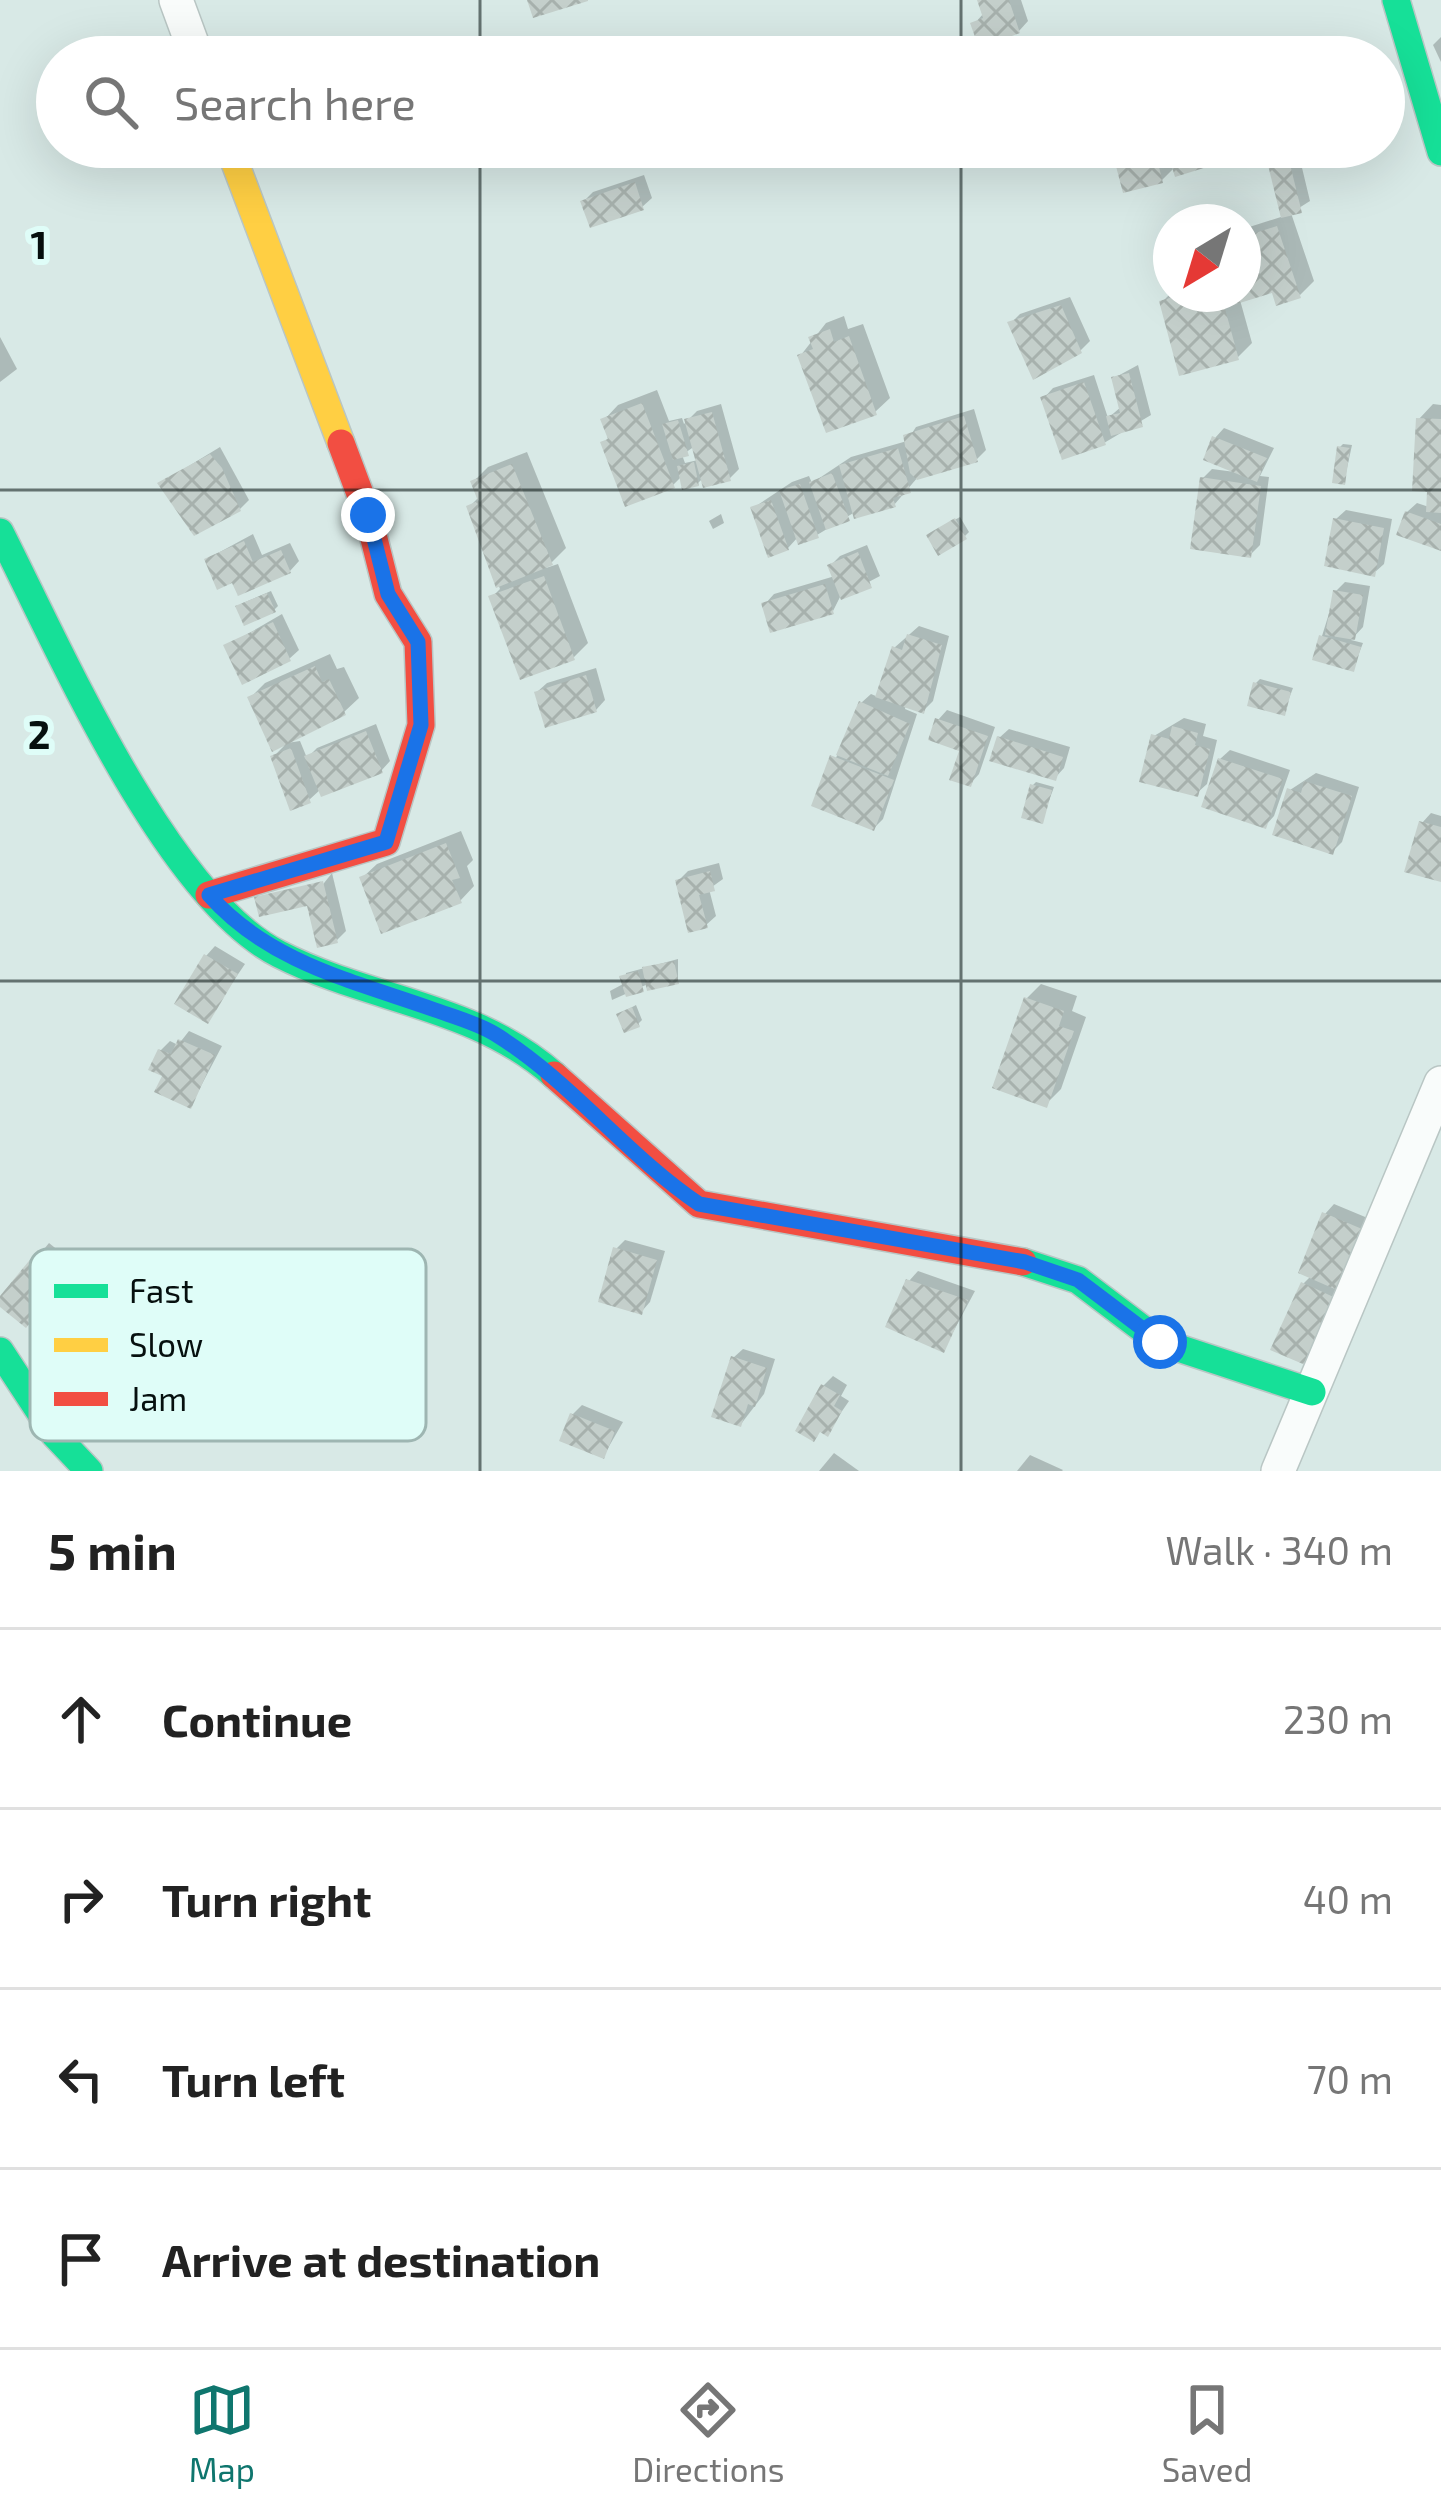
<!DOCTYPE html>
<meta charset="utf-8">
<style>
:root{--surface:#fff;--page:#f2f2f2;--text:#222;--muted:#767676;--line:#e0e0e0;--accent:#0f766e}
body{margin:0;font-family:"Exo 2",sans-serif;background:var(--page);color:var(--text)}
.compass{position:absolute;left:1153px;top:204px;width:108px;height:108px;border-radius:50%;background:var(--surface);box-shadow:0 12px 48px #0002;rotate:218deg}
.stop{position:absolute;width:36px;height:36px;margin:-27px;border:9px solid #1a73e8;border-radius:50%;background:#fff}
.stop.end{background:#1a73e8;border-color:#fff;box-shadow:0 3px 12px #0008}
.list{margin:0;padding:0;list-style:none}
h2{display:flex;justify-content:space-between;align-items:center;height:156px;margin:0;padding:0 48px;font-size:51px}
h2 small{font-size:39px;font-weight:400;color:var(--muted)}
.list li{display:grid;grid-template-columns:78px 1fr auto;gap:36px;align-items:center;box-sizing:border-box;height:180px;padding:0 48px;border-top:3px solid var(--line)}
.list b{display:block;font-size:45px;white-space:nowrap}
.list em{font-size:39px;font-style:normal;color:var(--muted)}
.icon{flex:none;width:66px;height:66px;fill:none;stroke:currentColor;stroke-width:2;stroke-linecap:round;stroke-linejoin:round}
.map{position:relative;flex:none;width:1441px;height:1471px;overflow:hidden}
.search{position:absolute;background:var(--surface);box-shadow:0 12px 48px #0002;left:36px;right:36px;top:36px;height:132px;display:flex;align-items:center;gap:30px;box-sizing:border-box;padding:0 42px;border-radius:66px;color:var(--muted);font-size:45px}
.sheet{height:876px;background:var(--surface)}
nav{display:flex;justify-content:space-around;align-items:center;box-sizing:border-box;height:168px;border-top:3px solid var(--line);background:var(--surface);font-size:33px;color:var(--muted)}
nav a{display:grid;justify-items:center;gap:6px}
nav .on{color:var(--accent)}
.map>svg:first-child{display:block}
.shadow{fill:#0003;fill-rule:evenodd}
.building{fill:url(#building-cross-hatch)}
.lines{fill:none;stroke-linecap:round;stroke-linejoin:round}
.street-casing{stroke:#b9c6c4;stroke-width:36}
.fast-casing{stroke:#b9c6c4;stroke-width:30}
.slow-casing{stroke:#b9c6c4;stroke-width:30}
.jam-casing{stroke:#b9c6c4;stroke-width:30}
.street{stroke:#f9fcfb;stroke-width:33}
.fast{stroke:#16e098;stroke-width:27}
.slow{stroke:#ffcf43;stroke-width:27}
.jam{stroke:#f24e42;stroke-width:27}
.route{stroke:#1a73e8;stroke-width:15}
.grid{fill:none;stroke:#06100f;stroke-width:3;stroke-opacity:0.55}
.key{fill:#dffdf8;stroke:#9eb6b2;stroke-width:3}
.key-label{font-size:33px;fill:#06100f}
.grid-label{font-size:39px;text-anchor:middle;font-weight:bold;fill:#06100f;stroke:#dffdf8;stroke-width:12;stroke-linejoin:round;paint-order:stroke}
</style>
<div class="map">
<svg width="1441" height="1471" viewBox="0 0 1441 1471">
<defs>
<pattern id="building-cross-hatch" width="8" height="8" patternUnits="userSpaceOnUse" patternTransform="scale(3)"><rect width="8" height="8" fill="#c4cfcb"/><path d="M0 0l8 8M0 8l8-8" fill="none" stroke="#a7b1ad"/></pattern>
</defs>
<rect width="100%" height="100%" fill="#d8e9e6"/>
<g class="shadow">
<path d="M980,0H1021L1028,21L1019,31L974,24L984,13Z"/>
<path d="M1441,37V62L1433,45Z"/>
<path d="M765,44L768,57H744L746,50Z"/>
<path d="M1114,147H1258L1175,167L1161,181Z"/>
<path d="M1280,147H1297L1310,201L1291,213L1314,281L1299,296L1274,289L1240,300L1252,343L1238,357L1162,302L1171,293L1243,294V229L1284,216L1269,158Z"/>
<path d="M644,175L652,198L642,207L584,201L593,192Z"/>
<path d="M1070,297L1090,341L1080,351L1011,323L1020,314Z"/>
<path d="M844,316L848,329L863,324L890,398L875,412L801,355L826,323Z"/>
<path d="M0,337L17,369L0,382Z"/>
<path d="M1138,365L1151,415L1104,443L1044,398L1053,388L1094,375L1108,418L1121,407L1114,378Z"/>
<path d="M657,390L669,421L682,418L684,424L697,411L721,404L739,469L730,478H703L698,483L682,476L673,485L604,443L610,436L604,420L618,405ZM695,446L698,460L685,463L682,455Z"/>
<path d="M1433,404L1441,405V548L1407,512L1417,503L1429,507L1419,419Z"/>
<path d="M974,409L986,450L977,459L918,477L894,505L855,512L817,535L798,537L788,548L753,508L792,482L809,476L812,483L851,457L907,441L916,427Z"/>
<path d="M1224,428L1274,448L1260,476L1269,477L1260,545L1250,555L1203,478L1212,469L1235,472L1215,438Z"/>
<path d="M1343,444L1352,445L1344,482L1340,447Z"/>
<path d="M220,447L249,500L240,509L161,483Z"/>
<path d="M527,452L566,548L546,568L558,564L588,643L573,658L492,597L500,589L469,507L480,496L473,482L488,467Z"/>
<path d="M1346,510L1392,519L1384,564L1374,573L1336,519Z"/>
<path d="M721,514L724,523L713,529L709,521Z"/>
<path d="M960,517L969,532L965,536L933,532Z"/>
<path d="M253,534L262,555L290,543L299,561L290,571L207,559Z"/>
<path d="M867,545L880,576L840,597L833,611L765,604L774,594L835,576L830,566L840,556Z"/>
<path d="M1345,582L1370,586L1363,627L1351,640L1363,643L1353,669L1322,636L1336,591Z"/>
<path d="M271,591L278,606L274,610L243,603Z"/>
<path d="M282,614L299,650L289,659L227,646Z"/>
<path d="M919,626L949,636L933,701L924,710L906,704L905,709L917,714L883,819L874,828L815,804L861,703L871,694L878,697L894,648Z"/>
<path d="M330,654L337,669L344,667L359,698L344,712L250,698L265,683Z"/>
<path d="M596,668L605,700L596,710L537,692L547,683Z"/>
<path d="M1260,679L1293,688L1284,712L1256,683Z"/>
<path d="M947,710L995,727L979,774L970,784L963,749L938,720Z"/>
<path d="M1184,718L1206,724L1203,736L1217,740L1207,784L1197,793L1154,736Z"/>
<path d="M376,724L390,761L381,771L321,789L309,800L274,756L287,743L300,741L307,758L317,748Z"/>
<path d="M1009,729L1070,747L1064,768L1055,778L999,738Z"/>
<path d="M1230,750L1290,770L1274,816L1265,826L1220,759Z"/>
<path d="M1316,773L1359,787L1342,842L1332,852L1290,790Z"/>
<path d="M1036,782L1054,787L1042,820L1032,786Z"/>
<path d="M1431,813L1441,816V879L1422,823Z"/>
<path d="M461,831L473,860L467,866L474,886L460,901L362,878L377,864Z"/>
<path d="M719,863L723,879L709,889L716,916L706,925L678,881L688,871Z"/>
<path d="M332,873L346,931L337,940L309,902Z"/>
<path d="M215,946L245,964L207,1020L206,956Z"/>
<path d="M678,959V981L648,984L612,1000L610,991L625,983L626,973Z"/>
<path d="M1041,984L1077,996L1072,1011L1086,1017L1061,1089L1046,1104L1027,998Z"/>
<path d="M636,1005L642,1020L638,1024L619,1014Z"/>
<path d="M189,1031L222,1046L191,1105L166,1075L161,1050L170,1041L178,1045Z"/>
<path d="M1334,1204L1370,1219L1347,1291L1309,1364L1303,1284L1311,1276L1325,1214Z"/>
<path d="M625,1240L665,1251L650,1302L641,1312L616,1249Z"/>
<path d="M49,1243L76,1265L35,1315L0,1303Z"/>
<path d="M918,1271L975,1291L944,1349L909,1281Z"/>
<path d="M743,1349L775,1359L764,1394L741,1424L733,1358Z"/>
<path d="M833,1376L847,1385L841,1396L849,1401L827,1433L823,1386Z"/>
<path d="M582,1405L623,1422L604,1455L573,1414Z"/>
<path d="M834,1453L859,1471H819Z"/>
<path d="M1030,1455L1063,1470L1062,1471H1017Z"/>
</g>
<g class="building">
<path d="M527,0H588V1L533,18Z"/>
<path d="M977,0H1009L1020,33L979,48L970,23L983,18Z"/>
<path d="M1111,147H1154L1163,183L1123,193Z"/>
<path d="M1166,147H1257L1258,151L1175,177Z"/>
<path d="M1287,152L1302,213L1281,218L1266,157Z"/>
<path d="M635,182L644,210L590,228L580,201Z"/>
<path d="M1277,226L1301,298L1276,306L1272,293L1230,306L1226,294H1243V237Z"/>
<path d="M1184,294H1221L1239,360L1179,376L1159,301Z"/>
<path d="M1061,305L1082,353L1033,380L1007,322Z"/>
<path d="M830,329L834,342L849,336L877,415L826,433L797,355L813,349L808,337Z"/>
<path d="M1129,373L1143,427L1111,436L1106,416L1120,413L1111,377Z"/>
<path d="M1084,382L1106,445L1062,460L1040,397Z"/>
<path d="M642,403L675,488L625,507L600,442L608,439L600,419Z"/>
<path d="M712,412L731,481L703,488L684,419Z"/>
<path d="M964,416L978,462L917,480L910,473L903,435Z"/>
<path d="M1416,418L1441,419V513L1426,512L1427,492L1412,491Z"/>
<path d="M678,420L689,456L673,460L662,424Z"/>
<path d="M1212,436L1267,458L1257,482L1203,460Z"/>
<path d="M1337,446L1350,448L1345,485L1332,483Z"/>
<path d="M898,448L911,493L893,498L896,507L854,519L839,465Z"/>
<path d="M210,454L222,468L241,511L194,536L157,483Z"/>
<path d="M694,462L699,486L682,490L677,466Z"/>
<path d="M512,464L553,565L496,588L466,506L478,501L470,481Z"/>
<path d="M832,473L850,521L826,530L809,482Z"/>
<path d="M1200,477L1261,486L1251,558L1190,549Z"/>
<path d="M800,484L819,538L798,545L779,490Z"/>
<path d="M771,500L789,550L768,558L750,507Z"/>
<path d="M1405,511L1441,524V551L1396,535Z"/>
<path d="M955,518L967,539L938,556L926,535Z"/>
<path d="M1333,518L1384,528L1375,577L1324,566Z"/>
<path d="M244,541L253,562L281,550L291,573L238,596L232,583L217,590L204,559Z"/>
<path d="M858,552L872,588L841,600L827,565Z"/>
<path d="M544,576L575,660L520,680L488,596Z"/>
<path d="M825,584L834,614L770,633L761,603Z"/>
<path d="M1333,590L1363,595L1355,640L1325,635Z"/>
<path d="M267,593L276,612L244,626L235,606Z"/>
<path d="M273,622L291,661L242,685L223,645Z"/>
<path d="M907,634L942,645L924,714L875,697L892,646L902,650Z"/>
<path d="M1319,635L1361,647L1354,672L1312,660Z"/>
<path d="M315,666L322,682L329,679L346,715L272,752L247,697Z"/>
<path d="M586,675L597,712L545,728L534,692Z"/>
<path d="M1253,682L1291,692L1285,716L1247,706Z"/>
<path d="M859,701L910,724L888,776L836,755Z"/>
<path d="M935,718L988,736L971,787L949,780L959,751L928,740Z"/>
<path d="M1172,726L1198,733L1195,745L1210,749L1198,797L1139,782L1151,734L1169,739Z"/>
<path d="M366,731L383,773L321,797L304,756Z"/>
<path d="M997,736L1063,757L1056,781L989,761Z"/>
<path d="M291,748L311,803L290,811L270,756Z"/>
<path d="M830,755L894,780L874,831L811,806Z"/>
<path d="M1218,758L1283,779L1266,829L1201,807Z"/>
<path d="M1304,781L1352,796L1333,855L1272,835L1287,788L1301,793Z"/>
<path d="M1030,784L1052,790L1043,824L1021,818Z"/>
<path d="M1419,821L1441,827V882L1404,872Z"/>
<path d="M446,843L460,878L452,880L462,903L381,934L359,877Z"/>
<path d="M710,871L715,891L699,895L708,928L688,933L675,880Z"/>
<path d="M323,881L338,943L317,948L307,906L259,917L254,897Z"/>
<path d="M204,954L238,974L208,1024L174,1004Z"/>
<path d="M674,961L679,984L647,991L642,967Z"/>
<path d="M638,971L644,992L626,997L619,976Z"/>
<path d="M1024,997L1064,1011L1059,1026L1074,1031L1047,1108L992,1088Z"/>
<path d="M632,1007L640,1027L624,1033L616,1014Z"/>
<path d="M178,1039L215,1055L191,1109L154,1092L162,1076L148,1070L158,1049L171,1054Z"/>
<path d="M1322,1212L1362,1229L1337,1290L1298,1273Z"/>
<path d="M613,1247L657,1260L642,1315L598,1302Z"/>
<path d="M38,1250L70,1276L26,1328L0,1307V1296Z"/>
<path d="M906,1279L968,1300L944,1353L885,1327Z"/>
<path d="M1301,1282L1340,1300L1310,1367L1270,1350Z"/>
<path d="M731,1356L767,1368L755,1407L748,1404L741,1427L711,1417Z"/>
<path d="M821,1384L840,1395L834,1406L842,1411L828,1437L820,1432L814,1442L795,1431Z"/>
<path d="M570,1413L615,1431L604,1459L559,1441Z"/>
</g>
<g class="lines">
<g class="street-casing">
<g id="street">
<path d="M176,0L197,57"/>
<path d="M1278,1471L1441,1083"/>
</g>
</g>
<g class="fast-casing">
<g id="fast">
<path d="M1396,0L1441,152"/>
<path d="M0,532C58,646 166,897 279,954C371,1001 473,1004 554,1075"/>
<path d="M1023,1262L1078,1280L1160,1342L1312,1392"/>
<path d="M0,1351L55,1435L89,1471"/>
</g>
</g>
<g class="slow-casing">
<path id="slow" d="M229,147L341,443"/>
</g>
<g class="jam-casing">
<g id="jam">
<path d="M209,895L386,842L421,725L418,642L388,594L368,515L341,443"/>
<path d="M554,1075L699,1204L1023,1262"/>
</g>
</g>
<use href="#street" class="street"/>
<use href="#fast" class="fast"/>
<use href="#slow" class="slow"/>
<use href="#jam" class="jam"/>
</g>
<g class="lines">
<path class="route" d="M368,515L388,594L418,642L421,725L386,842L209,895C268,962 353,981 435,1010C455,1017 477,1023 495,1034C571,1081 625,1154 699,1204L1025,1262L1078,1280L1160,1342"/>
</g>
<path class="grid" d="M480,0V57M961,0V57M480,147V1471M961,147V1471M0,490H1441M0,981H1441"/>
<rect x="30" y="1249" width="396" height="192" rx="18" class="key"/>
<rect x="54" y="1284" width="54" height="14" fill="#16e098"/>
<rect x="54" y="1338" width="54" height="14" fill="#ffcf43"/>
<rect x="54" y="1392" width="54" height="14" fill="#f24e42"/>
<g class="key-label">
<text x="129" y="1303">Fast</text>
<text x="129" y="1357">Slow</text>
<text x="129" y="1411">Jam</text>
</g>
<g class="grid-label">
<text x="39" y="259">1</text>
<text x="39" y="749">2</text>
</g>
</svg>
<svg class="compass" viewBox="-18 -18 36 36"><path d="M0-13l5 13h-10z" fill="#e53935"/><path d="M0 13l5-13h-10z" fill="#767676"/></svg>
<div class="stop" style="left:1160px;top:1342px"></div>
<div class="stop end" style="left:368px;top:515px"></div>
<div class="search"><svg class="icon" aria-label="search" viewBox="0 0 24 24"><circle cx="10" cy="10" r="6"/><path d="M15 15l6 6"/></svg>Search here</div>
</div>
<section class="sheet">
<h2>5 min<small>Walk · 340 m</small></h2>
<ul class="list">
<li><svg class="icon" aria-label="ahead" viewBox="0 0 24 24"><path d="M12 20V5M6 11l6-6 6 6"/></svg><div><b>Continue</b></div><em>230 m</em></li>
<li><svg class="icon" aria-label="right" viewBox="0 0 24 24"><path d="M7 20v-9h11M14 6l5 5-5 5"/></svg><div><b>Turn right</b></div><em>40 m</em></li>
<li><svg class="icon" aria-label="left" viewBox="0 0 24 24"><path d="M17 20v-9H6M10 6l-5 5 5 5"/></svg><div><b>Turn left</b></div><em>70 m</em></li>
<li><svg class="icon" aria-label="arrive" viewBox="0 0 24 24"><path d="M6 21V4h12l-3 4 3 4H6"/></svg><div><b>Arrive at destination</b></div></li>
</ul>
</section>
<nav>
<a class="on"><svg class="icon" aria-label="map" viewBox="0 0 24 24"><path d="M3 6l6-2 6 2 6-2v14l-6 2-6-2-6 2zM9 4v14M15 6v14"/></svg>Map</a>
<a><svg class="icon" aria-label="directions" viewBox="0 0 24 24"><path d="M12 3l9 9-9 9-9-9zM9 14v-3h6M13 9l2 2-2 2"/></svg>Directions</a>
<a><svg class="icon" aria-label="saved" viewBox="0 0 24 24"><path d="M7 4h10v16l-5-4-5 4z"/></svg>Saved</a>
</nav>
